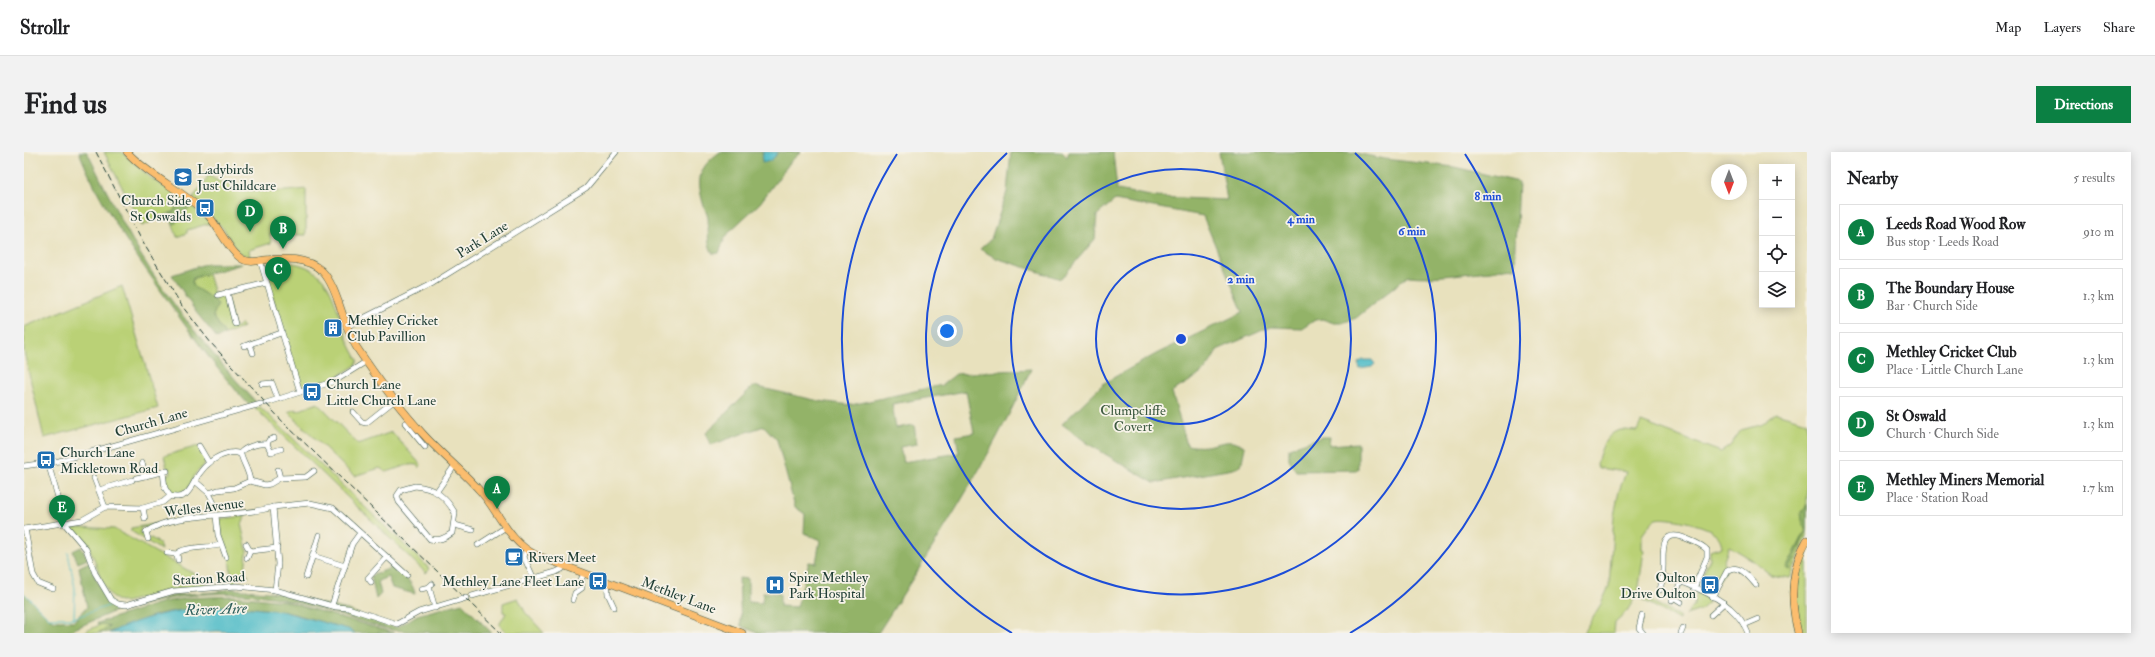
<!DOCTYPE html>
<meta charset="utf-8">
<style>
:root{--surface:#fff;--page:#f2f2f2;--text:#202124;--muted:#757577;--line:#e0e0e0;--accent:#0b8043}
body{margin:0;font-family:"IM FELL Double Pica",serif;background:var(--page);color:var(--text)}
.controls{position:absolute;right:12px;top:12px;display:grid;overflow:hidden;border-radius:0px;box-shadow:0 2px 10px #0003}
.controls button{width:36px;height:36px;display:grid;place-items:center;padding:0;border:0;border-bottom:1px solid var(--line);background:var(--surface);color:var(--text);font:20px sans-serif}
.compass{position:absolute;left:1687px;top:12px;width:36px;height:36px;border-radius:50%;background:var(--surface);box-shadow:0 2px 10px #0003;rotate:180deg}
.you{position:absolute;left:923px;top:179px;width:14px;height:14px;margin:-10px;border:3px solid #fff;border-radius:50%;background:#1a73e8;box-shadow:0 0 0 6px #1a73e833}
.badge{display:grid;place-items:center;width:26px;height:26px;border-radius:50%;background:var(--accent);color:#fff;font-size:13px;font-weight:700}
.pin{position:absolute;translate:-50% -33px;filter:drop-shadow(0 1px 2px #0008)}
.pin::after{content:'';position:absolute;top:21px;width:14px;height:12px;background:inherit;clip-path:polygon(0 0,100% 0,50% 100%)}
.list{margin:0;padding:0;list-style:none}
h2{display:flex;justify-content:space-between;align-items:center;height:52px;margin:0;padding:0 16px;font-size:17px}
h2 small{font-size:13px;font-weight:400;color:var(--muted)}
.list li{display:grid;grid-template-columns:26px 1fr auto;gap:12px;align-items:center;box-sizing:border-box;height:56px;margin:0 8px 8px;padding:0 8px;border:1px solid var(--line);border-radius:0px}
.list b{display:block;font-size:15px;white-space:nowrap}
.list p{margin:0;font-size:13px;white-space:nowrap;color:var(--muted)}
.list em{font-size:13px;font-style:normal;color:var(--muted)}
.icon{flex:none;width:22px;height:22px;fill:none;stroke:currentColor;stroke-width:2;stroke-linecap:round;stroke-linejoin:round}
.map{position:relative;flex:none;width:1783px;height:481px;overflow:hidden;border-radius:0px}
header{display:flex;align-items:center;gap:24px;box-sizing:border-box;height:56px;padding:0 20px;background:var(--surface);border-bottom:1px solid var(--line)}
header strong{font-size:19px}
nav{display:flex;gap:22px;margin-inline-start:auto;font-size:14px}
.intro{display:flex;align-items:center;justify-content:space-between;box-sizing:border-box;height:96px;padding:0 24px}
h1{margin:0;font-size:28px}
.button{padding:10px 18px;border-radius:0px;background:var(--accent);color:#fff;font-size:14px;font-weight:700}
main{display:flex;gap:24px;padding:0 24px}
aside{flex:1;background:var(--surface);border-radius:0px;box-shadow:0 2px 10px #0003}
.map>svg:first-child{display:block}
.green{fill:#bad176;stroke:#6c8755}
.forest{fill:#93b367;stroke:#59784e;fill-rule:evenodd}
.water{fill:#4fbcc8;stroke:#377c7e}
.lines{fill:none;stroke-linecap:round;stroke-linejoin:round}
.stream{stroke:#4fbcc8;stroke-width:1}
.minor-casing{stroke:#3d5649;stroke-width:6}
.major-casing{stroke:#3d5649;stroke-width:8}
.minor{stroke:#fff;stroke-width:5}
.major{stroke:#fbbd6e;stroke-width:7}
.rail{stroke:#1f3d34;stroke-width:1;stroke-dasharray:6 3;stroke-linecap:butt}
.ring{fill:none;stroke:#1d4ed8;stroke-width:2}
.labels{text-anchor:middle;stroke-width:3.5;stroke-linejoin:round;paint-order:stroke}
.poi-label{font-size:14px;fill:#1f3d34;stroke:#f7f3e8;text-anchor:start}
.street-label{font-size:14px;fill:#1f3d34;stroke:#f7f3e8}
.park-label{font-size:14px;fill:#3e5b41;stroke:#f7f3e8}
.water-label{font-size:15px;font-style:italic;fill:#2b5d59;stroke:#f7f3e8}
.centre{fill:#1d4ed8;stroke:#f7f3e8;stroke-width:2}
.ring-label{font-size:12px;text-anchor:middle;font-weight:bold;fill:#1d4ed8;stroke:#f7f3e8;stroke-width:3.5;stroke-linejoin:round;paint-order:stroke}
</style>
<header>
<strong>Strollr</strong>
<nav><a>Map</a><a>Layers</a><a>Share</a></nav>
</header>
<div class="intro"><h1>Find us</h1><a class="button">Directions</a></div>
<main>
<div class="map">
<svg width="1783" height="481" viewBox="0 0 1783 481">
<rect width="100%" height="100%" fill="#f7f3e8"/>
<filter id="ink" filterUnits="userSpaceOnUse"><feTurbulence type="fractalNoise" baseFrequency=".025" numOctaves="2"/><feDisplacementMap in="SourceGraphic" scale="8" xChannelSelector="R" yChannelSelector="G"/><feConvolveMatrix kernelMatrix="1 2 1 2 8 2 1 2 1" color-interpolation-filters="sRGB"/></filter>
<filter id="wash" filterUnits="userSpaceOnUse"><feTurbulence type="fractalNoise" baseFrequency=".012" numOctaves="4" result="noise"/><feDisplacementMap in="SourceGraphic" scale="16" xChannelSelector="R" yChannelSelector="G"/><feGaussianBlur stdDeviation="0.9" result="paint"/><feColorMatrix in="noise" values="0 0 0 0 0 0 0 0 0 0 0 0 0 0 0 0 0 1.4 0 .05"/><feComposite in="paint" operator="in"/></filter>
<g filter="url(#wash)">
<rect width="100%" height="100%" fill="#e8e1bd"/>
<g class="green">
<path d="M80,0H98L127,26L156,45L150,59L118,74Z"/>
<path d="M185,23C208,42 253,41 282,37V83L246,82L247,91L225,98L226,105L215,101L199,76L169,46Z"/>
<path d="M168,54L187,71L163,78V81L153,85L149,72L152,70V65Z"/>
<path d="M254,110C320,110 306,166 334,208L332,213L311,226L280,236L276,235L240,115L243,112Z"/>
<path d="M184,122L190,142L202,143L210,174L213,175L217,171L219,175L201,182L189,164L191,148C182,145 179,139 170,136L168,130L170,126Z"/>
<path d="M98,134L134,256L20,286L0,200V175Z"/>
<path d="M294,251L334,292L368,280L397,313L395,316L393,313C382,311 372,318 362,320L356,316L330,324L264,260L272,257L273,259Z"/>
<path d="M236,255L406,417L402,421L231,256Z"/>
<path d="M1752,261L1783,270V384L1766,426L1747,423L1727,407L1705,394L1699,410L1704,416L1687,439L1686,431L1677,426L1686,407V399L1698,395C1697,388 1695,384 1689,380C1681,373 1643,364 1632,367C1627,369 1622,378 1618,383V397L1620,398L1614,442L1655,464V468L1612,444L1603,459L1591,470L1590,481H1559L1577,452L1585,434L1590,364L1595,339L1602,320L1575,316L1573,313C1575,300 1582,280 1597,278C1603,278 1608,279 1613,279L1617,270L1697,300L1706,294L1717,278L1739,272Z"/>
<path d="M174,294L183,310L171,322L164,337L151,343L144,337L142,323L147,321L145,316H143L140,304Z"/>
<path d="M221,364L219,371L217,372L223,398L221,420L225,425L213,424L212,430L208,431L205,404L198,386L195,367Z"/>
<path d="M131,372L122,376L117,375L116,381L120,382L123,388L127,386L135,391L137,398L107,379V376Z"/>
<path d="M54,375L90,377L174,424L180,429L182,435L145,438L102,450L92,448C77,437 75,417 68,402C64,391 55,383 46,376Z"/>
<path d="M1783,398V481H1778C1770,453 1771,426 1783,398Z"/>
<path d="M1673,440L1684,445V451L1677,458L1662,463L1670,453Z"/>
<path d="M494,446L501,460L520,481H483L475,473L482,461L479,460V451Z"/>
<path d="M78,472L87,473L74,481H64L62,479Z"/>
</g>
<g class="forest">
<path d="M55,0H63C80,34 96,67 115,100C148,154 189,204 232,250L224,252C192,217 164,178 137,139C106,95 75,50 55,0Z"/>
<path d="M696,0H739L738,10L752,4L753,0H777L767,9L736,51L706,79L700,88L695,101L689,102C682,89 685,79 684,66C683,61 680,56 679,51C672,26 675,15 696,0Z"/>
<path d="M987,0H1038L1043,5L1045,0H1089L1093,38L1132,45L1203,48L1195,0H1327L1361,7L1430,15L1495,30L1491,116C1482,114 1477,118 1467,119C1439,121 1412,127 1384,124L1332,166L1318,171H1310L1298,167L1291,168L1279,176L1246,175L1193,198C1181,225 1170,225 1148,240L1163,293C1168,294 1176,295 1182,294C1198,292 1204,285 1221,295L1217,314L1209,317L1130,331L1066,293L1038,272L1080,231L1132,202L1219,160L1179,64L1091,48L1073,63L1071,87L1037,127L972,106L956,97L967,87L983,40Z"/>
<path d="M156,45L168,54L152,65V71L149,72L146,62L150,59Z"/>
<path d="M181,112H218L169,126L168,130L171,136C174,137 192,149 194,152L189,164L201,182L193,186L172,160L148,123Z"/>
<path d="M1007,217C965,309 909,395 854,481H734L717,474L715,426L724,427V450L738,451L739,440L756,442V454L773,455L785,410L792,411L796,388L780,381L781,362L771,355L753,288L740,274L687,293L682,281L729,234L795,249L827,253L918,233L932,222ZM942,239L950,281L932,284L935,301L879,310L876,295L893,292L890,273L872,276L868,252Z"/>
<path d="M1298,285H1306L1305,293L1334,291V318L1272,319L1265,308V296Z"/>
<path d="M1783,352V377L1766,418L1763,416L1764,413L1782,378L1779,374L1777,361Z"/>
<path d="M57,395L64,407L54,411L49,399Z"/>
<path d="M65,410C71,427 78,441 91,455V459L41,481H0V441L25,466L31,469H50L63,455L55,415Z"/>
<path d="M369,415C378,422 389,429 391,442L368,436L364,425L354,429L357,442L352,447L347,424Z"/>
<path d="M208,437L255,441L324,458L364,473L374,475L393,463L438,451L468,481C436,481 400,481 368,478C319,466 272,445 221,442C189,440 156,443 125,451C115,453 106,458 96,460L98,456L152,443L190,440Z"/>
<path d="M208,444L261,449L370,481H331L324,477C301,472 279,463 256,459C218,453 182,454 144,460C120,464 98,481 74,481L86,474L78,472L74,473L73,471L139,450L165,446Z"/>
</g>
<g class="water">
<path d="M739,0H753C751,7 745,10 738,11Z"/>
<path d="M1339,208H1348L1351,212L1348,215L1336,217L1334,211Z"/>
<path d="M207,454L257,459L324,477L331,481H239L193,479L169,481H85C124,462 164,455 207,454Z"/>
</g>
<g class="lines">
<g class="stream">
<path d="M44,401L51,436L50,466"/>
<path d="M0,441L25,466H50L84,454"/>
</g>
</g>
</g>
<g filter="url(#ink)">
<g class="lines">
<g class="minor-casing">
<g id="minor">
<path d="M236,108L276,240"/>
<path d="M203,140L211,172"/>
<path d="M194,143L242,131"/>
<path d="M322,175L409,131L562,36L592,0"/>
<path d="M226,192L229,201"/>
<path d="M220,194L257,181"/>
<path d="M238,232L248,231L254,247"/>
<path d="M242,251L311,229L343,209"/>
<path d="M329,260L338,270L342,271L371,248"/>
<path d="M381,271L401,295"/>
<path d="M243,292L245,288L250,286"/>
<path d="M175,294L185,311"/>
<path d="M216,301C222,295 233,291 243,292L247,300L257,297"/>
<path d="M24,311L38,359L39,370L62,397L71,421L87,448L94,452L102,453L150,439L212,434L251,438L312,455L324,456L373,472L395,460L442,446"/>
<path d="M118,311L122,324"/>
<path d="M0,314L35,309L237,252"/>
<path d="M254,318L256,326"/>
<path d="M139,320L141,336L146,344"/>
<path d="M70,326L81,355"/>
<path d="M112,326L143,319"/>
<path d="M171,329L185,341L191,353"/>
<path d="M391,334C411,336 421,344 431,361L428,381C421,386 415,389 406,387L375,350L373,344L377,338Z"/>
<path d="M75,338L108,328"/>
<path d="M413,339L431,313"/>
<path d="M185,341L194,338L210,336L226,329L241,333L246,332L256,326L282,325L290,319"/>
<path d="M146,344C165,349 166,335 175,322C182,312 192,304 205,301C210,300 214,300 217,303C220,313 225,319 226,329"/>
<path d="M249,355L286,351L309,356L383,423"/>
<path d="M119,356L121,367"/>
<path d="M192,364L194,383L202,405"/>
<path d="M431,373L449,378"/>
<path d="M0,377L58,368L81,355L119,356L139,350L146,344"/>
<path d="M1,377L9,422L14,431L29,437"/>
<path d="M124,387L122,380C152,358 212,367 249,355L254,412L251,438"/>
<path d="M222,392L226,399L223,406"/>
<path d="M454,393L482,375"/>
<path d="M502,398L500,405L510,427"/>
<path d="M226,399L253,396"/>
<path d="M143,401L153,402"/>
<path d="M289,404L321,414"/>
<path d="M154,408L153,402C158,394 186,396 196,393"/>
<path d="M282,425L295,383"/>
<path d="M1639,425C1656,427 1693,444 1706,456C1714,463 1720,471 1724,481"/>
<path d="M583,429L584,442L590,455"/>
<path d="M347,430L344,426L362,406"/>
<path d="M408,432L405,435L411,456"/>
<path d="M397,437L405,435"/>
<path d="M1636,438C1638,431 1639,424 1639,417C1640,401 1634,376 1661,386C1668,389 1678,392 1683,398V405L1670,436"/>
<path d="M448,444L532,420L538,417L539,413"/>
<path d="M1649,445L1657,450"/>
<path d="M1689,445L1703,419C1714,410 1725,425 1732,433"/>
<path d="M549,448L551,441L558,436L557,428L560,421"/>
<path d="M1648,448L1657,430"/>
<path d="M308,453L328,392L336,381"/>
<path d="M1618,463L1615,476L1619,481"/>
<path d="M1687,463L1700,451"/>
<path d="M1720,473L1734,467"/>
<path d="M1657,481L1659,476"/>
</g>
</g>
<g class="major-casing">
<g id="major">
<path d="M103,0C126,25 160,39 184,63C194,74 207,103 220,108C226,111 234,109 240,108C259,106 283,105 298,119C314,135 319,174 333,196C353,226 375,256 399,282C418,303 439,319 457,340C476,362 485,390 512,403L718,481"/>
<path d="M1774,481C1766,449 1766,417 1783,388"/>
</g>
</g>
<use href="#minor" class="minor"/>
<use href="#major" class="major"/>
<path class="rail" d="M72,0L118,89L158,154L187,191L259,270L477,481"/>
</g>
</g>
<g class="ring">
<circle cx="1157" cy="187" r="85"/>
<circle cx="1157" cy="187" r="170"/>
<path d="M1331 1A255 255 0 1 1 983 1"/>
<path d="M988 481A339 339 0 0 1 873 2M1441 2A339 339 0 0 1 1326 481"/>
</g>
<defs>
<g id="school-square" transform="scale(1)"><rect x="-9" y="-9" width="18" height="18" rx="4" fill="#1f6fb2" stroke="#f7f3e8"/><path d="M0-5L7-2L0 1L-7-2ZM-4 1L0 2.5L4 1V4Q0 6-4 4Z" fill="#fff"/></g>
<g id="bus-square" transform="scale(1)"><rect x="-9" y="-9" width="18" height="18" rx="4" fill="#1f6fb2" stroke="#f7f3e8"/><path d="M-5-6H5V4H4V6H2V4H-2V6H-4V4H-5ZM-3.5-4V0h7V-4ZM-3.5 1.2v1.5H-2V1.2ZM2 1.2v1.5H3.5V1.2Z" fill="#fff"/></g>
<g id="building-square" transform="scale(1)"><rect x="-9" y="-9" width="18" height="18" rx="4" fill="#1f6fb2" stroke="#f7f3e8"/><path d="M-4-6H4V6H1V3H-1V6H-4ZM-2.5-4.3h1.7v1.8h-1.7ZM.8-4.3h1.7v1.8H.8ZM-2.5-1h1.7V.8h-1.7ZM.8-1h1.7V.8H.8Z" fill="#fff"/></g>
<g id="cafe-square" transform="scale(1)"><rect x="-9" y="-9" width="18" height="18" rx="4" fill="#1f6fb2" stroke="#f7f3e8"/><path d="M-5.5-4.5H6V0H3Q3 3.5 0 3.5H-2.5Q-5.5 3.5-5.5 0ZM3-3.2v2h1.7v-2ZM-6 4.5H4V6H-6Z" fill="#fff"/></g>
<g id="hospital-square" transform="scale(1)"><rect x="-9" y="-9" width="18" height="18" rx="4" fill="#1f6fb2" stroke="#f7f3e8"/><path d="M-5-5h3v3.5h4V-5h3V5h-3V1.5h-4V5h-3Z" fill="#fff"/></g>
</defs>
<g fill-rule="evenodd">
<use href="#school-square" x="159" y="25"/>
<use href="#bus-square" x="181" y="56"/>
<use href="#building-square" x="309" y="176"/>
<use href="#bus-square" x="288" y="240"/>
<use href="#bus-square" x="22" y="308"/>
<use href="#cafe-square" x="490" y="405"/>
<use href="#bus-square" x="574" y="429"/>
<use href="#hospital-square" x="751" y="433"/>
<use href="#bus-square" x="1686" y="433"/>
</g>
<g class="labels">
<g class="poi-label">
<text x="173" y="22">Ladybirds<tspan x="173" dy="16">Just Childcare</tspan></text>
<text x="167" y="53" text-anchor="end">Church Side<tspan x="167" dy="16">St Oswalds</tspan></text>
<text x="323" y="173">Methley Cricket<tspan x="323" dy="16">Club Pavillion</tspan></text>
<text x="302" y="237">Church Lane<tspan x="302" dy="16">Little Church Lane</tspan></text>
<text x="36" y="305">Church Lane<tspan x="36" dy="16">Mickletown Road</tspan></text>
<text x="504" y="410">Rivers Meet</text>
<text x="765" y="430">Spire Methley<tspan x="765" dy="16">Park Hospital</tspan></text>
<text x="1672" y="430" text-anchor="end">Oulton<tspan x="1672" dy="16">Drive Oulton</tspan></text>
<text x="560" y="434" text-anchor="end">Methley Lane Fleet Lane</text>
</g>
<g class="street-label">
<text transform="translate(458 87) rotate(-32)" y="5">Park Lane</text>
<text transform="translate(127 270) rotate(-16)" y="5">Church Lane</text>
<text transform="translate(180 355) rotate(-7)" y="5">Welles Avenue</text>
<text transform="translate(185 426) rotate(-3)" y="5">Station Road</text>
<text transform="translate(655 443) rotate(21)" y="5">Methley Lane</text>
</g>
<g class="park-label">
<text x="1109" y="263">Clumpcliffe<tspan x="1109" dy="16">Covert</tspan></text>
</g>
<g class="water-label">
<text transform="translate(192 457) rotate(-2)" y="5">River Aire</text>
</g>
</g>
<circle cx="1157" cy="187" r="6" class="centre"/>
<g class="ring-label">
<text x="1464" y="48">8 min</text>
<text x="1277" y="71">4 min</text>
<text x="1388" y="83">6 min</text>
<text x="1217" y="131">2 min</text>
</g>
</svg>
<div class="controls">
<button>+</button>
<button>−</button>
<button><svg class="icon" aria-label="locate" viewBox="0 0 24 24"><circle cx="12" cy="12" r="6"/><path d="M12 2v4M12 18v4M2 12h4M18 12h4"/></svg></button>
<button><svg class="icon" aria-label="layers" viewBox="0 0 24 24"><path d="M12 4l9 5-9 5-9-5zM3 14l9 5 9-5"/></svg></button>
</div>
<svg class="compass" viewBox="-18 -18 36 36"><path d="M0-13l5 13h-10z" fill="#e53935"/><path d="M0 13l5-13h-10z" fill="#757577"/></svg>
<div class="you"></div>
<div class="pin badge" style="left:473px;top:357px">A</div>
<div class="pin badge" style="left:259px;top:97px">B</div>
<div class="pin badge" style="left:254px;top:138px">C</div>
<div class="pin badge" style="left:226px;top:80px">D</div>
<div class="pin badge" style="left:38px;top:376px">E</div>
</div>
<aside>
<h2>Nearby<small>5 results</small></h2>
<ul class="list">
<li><span class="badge">A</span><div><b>Leeds Road Wood Row</b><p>Bus stop · Leeds Road</p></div><em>910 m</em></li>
<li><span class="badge">B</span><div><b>The Boundary House</b><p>Bar · Church Side</p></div><em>1.3 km</em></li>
<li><span class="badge">C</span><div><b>Methley Cricket Club</b><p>Place · Little Church Lane</p></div><em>1.3 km</em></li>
<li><span class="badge">D</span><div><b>St Oswald</b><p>Church · Church Side</p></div><em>1.3 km</em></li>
<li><span class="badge">E</span><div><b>Methley Miners Memorial</b><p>Place · Station Road</p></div><em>1.7 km</em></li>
</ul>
</aside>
</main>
